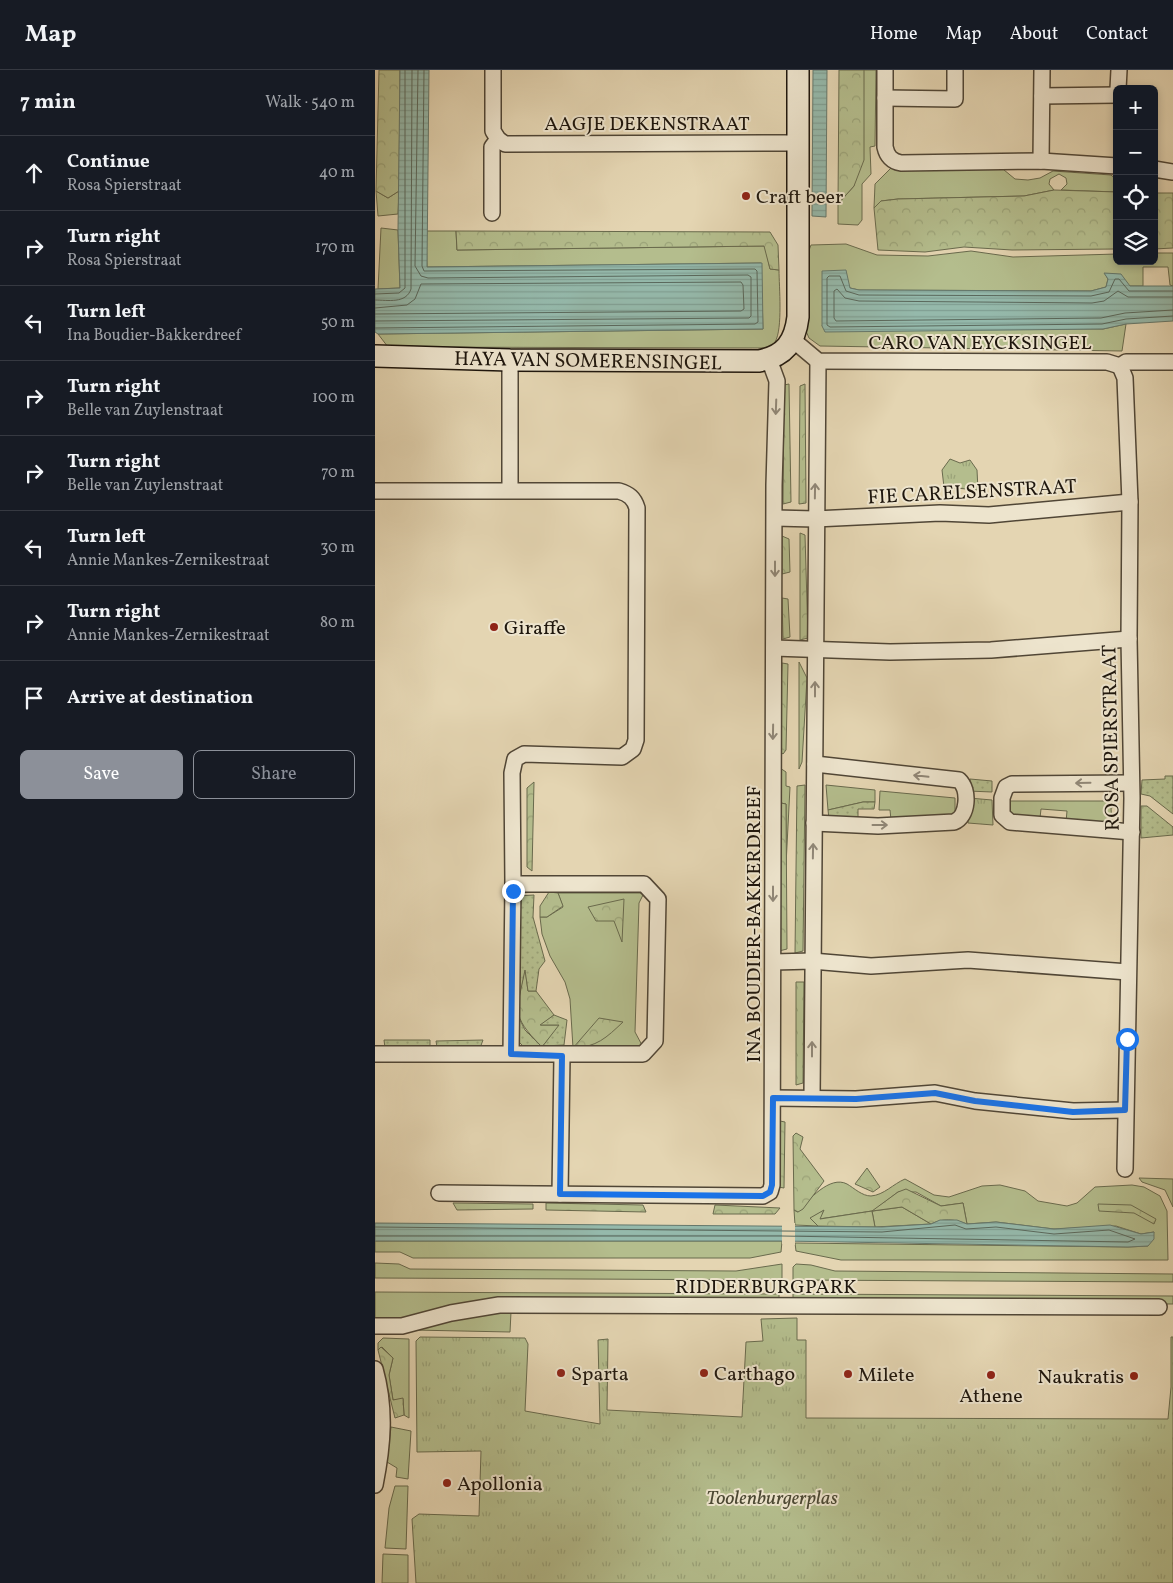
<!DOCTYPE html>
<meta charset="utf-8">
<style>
:root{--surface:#171b24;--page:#20242c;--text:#f1f3f6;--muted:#9ea1a6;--line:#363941;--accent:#8c9099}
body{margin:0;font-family:Vollkorn,serif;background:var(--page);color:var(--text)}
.controls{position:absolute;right:15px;top:15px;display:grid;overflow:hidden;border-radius:8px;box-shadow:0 2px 8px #0003}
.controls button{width:45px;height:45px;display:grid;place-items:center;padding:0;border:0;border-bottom:1px solid var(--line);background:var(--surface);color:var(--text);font:25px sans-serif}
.stop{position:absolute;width:15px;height:15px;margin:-11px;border:4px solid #1a73e8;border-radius:50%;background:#fff}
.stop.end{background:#1a73e8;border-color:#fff;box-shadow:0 1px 5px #0008}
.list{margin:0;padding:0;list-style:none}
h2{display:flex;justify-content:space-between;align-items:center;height:65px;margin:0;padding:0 20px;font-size:21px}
h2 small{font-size:16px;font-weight:400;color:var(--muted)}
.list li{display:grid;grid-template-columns:32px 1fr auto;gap:15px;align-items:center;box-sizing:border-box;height:75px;padding:0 20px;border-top:1px solid var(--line)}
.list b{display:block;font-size:19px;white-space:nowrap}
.list p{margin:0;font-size:16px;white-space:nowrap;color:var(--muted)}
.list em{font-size:16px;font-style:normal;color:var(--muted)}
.actions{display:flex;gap:10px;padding:15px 20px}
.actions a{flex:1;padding:11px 0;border:1px solid var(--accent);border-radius:8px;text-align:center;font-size:18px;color:var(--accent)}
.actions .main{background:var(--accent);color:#fff}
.icon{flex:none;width:28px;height:28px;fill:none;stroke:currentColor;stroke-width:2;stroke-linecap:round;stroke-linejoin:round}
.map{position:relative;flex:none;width:798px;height:1513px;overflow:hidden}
header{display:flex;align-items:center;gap:30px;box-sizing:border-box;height:70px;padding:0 25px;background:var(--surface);border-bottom:1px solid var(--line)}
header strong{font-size:24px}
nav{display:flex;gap:28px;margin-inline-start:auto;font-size:18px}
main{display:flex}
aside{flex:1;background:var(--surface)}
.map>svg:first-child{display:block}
.grass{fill:#b4bd8d;stroke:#696a4d}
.forest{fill:url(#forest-crowns);stroke:#696a4d}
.park{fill:url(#park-tufts);stroke:#696a4d}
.garden{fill:url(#garden-dots);stroke:#696a4d}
.water{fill:url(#water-rules);stroke:#65786c}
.pier{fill:#e4d5b2}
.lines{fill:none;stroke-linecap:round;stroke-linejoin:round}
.shore{stroke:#5a685c;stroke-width:1}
.street-casing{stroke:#504636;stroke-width:18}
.secondary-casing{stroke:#1e160d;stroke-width:24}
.street{stroke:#ede4cd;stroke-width:15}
.secondary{stroke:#ede4cd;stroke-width:21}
.oneway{stroke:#908777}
.route{stroke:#1a73e8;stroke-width:6}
.poi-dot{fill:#8f2418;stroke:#ede4cd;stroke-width:2}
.labels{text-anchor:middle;stroke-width:4;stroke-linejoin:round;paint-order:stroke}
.street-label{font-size:20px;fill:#1e160d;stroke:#ede4cd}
.poi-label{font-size:20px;fill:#1e160d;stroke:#ede4cd;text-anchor:start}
.park-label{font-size:20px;font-style:italic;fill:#4b4833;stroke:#ede4cd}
</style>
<header>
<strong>Map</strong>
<nav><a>Home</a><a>Map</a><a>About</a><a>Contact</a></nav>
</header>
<main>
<aside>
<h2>7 min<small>Walk · 540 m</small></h2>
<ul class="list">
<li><svg class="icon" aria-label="ahead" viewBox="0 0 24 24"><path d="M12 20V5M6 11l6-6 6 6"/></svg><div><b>Continue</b><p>Rosa Spierstraat</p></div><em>40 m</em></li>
<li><svg class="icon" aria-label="right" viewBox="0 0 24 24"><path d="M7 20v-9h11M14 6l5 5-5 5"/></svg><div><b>Turn right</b><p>Rosa Spierstraat</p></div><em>170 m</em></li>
<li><svg class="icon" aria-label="left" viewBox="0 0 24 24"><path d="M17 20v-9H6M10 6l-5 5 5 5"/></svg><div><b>Turn left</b><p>Ina Boudier-Bakkerdreef</p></div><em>50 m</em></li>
<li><svg class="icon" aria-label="right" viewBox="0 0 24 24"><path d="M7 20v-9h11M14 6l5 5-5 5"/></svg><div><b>Turn right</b><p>Belle van Zuylenstraat</p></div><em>100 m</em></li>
<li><svg class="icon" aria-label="right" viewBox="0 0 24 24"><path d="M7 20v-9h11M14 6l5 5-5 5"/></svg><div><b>Turn right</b><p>Belle van Zuylenstraat</p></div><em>70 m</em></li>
<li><svg class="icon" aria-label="left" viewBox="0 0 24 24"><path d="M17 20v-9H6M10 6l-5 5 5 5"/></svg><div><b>Turn left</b><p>Annie Mankes-Zernikestraat</p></div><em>30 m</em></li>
<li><svg class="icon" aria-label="right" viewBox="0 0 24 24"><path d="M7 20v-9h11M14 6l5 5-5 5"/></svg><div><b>Turn right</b><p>Annie Mankes-Zernikestraat</p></div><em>80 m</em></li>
<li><svg class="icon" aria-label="arrive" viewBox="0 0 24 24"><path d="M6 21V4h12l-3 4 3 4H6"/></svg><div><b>Arrive at destination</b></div></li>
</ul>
<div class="actions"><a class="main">Save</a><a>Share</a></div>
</aside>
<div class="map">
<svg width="798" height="1513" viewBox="0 0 798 1513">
<defs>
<pattern id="forest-crowns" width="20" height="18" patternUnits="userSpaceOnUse" patternTransform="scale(1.25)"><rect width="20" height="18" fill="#b4bd8d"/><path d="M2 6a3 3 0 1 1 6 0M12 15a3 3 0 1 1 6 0" fill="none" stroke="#9aa278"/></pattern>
<pattern id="park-tufts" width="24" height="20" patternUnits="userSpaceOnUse" patternTransform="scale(1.25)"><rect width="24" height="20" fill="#b4bd8d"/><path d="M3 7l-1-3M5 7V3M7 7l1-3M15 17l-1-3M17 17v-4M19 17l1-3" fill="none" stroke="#9aa278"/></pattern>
<pattern id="garden-dots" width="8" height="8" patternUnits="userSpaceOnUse" patternTransform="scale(1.25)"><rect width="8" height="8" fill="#b4bd8d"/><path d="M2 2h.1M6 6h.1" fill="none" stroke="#9aa278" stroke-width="1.8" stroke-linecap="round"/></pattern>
<pattern id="water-rules" width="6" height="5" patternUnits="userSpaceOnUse" patternTransform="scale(1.25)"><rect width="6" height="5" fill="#95b9ab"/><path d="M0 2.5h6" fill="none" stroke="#809e92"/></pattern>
</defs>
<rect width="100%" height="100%" fill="#e4d5b2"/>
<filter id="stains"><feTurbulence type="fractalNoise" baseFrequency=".004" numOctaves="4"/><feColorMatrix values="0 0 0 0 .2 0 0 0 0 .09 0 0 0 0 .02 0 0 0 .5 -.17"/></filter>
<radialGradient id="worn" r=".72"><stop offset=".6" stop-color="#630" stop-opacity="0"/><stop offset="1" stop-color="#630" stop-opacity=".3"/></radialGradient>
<g class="grass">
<path d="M488,0H501L500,76L495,77L496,104L487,114V150L483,155L463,154V134L479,116Z"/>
<path d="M623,95L640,109L653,110L665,108L678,101L736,105L742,110V122L686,120L692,114L691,108L684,104L675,109L674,114L679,120L649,126L523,129L506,131L499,138L500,114L516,98Z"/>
<path d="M1,121L13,128L24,121L23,144L3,146Z"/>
<path d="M6,158L23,160L25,218L3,219Z"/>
<path d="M51,161H81L82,180L390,176L395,199L404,200C404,216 408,259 400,272C396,277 391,278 386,278L13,277L3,264L388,259L386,193L52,197Z"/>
<path d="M471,174L502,185L553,186L596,181L638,187L742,184V191H779V183H798V216L795,215L793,197H768V216H754L730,204L733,209L731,217L716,221L484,220L475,218L471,211L447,256L728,259L751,254L747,281L445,276L434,268L431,261L433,183L436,175Z"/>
<path d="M402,696L411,702V716L415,717L411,795V734L406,733L405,711Z"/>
<path d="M451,715L500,720V732H488L453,740Z"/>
<path d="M505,721L580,728V741L576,746L516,750L515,740H504Z"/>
<path d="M630,731H740V737L736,738L737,754L691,752L692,741L666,739L665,748L636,746Z"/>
<path d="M183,823H269L264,833L260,962L268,977L198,978L195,929L190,912L175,886L167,864L165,847H172L188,837Z"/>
<path d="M764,1108L798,1109V1137L790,1120L767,1112Z"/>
<path d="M530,1109L559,1125L574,1127L607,1116L625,1115L650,1121L663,1131L692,1136L702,1133L720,1117L757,1115L769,1117L785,1126L792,1141L793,1190H466L421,1181L420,1173L753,1177L773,1176L779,1162L766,1164L741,1156L679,1159L621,1152L592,1154L588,1133L566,1136L541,1122H523L498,1141L527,1137L556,1154L500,1157L497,1141L444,1149L448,1141L436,1148L443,1156L420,1155L419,1140L423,1142C433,1130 455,1105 472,1114C479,1118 487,1126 496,1126C509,1125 518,1114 530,1109Z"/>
<path d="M0,1171H407L406,1182L375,1188H38L25,1182H0Z"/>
<path d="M0,1193L24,1194L35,1199L361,1201L407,1194V1210L0,1208Z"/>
<path d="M421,1194L436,1195L460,1201L798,1204V1212L418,1210V1197Z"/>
<path d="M0,1222L404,1224V1231L148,1230L35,1250H0Z"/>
<path d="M418,1224L798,1226V1234L418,1232Z"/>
<path d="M117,1242H136L135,1262L38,1260L82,1246Z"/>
<path d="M8,1268L34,1269V1348L29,1345L28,1329L18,1330L14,1305L18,1288L7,1277L3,1280V1273Z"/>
<path d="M16,1357L36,1361L33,1409L21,1407L22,1398L12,1392Z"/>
<path d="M20,1416H33L31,1479L10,1478L14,1438Z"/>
<path d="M8,1484L33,1485V1513H7Z"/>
</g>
<g class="forest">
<path d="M4,0H25L24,121L13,128L1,121Z"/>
<path d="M464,0H489V90L479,116L463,134Z"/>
<path d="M679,120L742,122V179L637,180L589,177L550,182L503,180L499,138L506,131L523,129L649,126Z"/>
<path d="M779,123H798V178L779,179Z"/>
<path d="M81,161L395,162L403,175L404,200L395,199L389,176L82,180Z"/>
<path d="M414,314L416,432L408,434L409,315Z"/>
<path d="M430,314L431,433L424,434L425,316Z"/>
<path d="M425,463L430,465L433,568L425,570Z"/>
<path d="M407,466L414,469L415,502L407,504Z"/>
<path d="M407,528L413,529L415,567L408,569Z"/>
<path d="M424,592L432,608L427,692L424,699Z"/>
<path d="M407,593L413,594L411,680L408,684L404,681Z"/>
<path d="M159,712L157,801L152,797V718Z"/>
<path d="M430,715L428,881L420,883L422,716Z"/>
<path d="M406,733L411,734L412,879L404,881Z"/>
<path d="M174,822L183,823L188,836L172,847H165V836Z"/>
<path d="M249,829L247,872L239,851H221L213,837Z"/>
<path d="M150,898L153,921H161L179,945L166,955H185L167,977C134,944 142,940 150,898Z"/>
<path d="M421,912H429L428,1013L421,1015Z"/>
<path d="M224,948L248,952C231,968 222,977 198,978Z"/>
<path d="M405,1051L410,1052L409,1118L403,1117Z"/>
<path d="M421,1063L428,1067L425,1079L449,1111L428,1139L423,1142L419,1140L418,1066Z"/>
<path d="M492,1098L505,1117L498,1122L480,1114Z"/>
<path d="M531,1119L566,1136L588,1133L592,1154C579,1149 568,1148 556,1154L527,1137L497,1141L500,1157L443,1156L435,1148L449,1140L445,1149L497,1141L523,1122Z"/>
<path d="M78,1133L158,1134V1139L82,1140Z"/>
<path d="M171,1133L268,1135L271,1142L171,1140Z"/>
<path d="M723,1134L756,1135L781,1149L779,1154L759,1143L724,1141Z"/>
<path d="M340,1135L405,1138L400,1144H338Z"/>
<path d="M6,1277L18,1288L14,1305L18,1330L28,1328L29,1345L20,1348L3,1280Z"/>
</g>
<g class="park">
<path d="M575,389L585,393L595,390L602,400L603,420L569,417L567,400Z"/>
<path d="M594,728L617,730L618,755L593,753Z"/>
<path d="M422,1248V1270H431V1348L793,1349L796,1317V1267H798V1513H41L37,1449L44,1444L104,1446L106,1381L42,1382L41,1271L45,1267L150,1268L153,1274L150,1341L225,1354L223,1270L233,1269L232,1340L367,1347L371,1272L388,1271L386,1249Z"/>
</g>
<g class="garden">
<path d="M790,706H798V744L775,726L766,724L767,710L790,709Z"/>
<path d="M595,709L617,711V722L593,721Z"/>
<path d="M488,732H500L499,739H483V749H454L453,740Z"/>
<path d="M766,736H772L798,757V765L766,768Z"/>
<path d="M159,825L158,847L170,891L164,899L161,921H153L150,900L143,933L142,826Z"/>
<path d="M141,942L150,960L167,977L184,955H165L179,945L192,950L189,975L149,977L143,971Z"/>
<path d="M9,970H55V977L10,978Z"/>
<path d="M108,970L105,978L62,977L61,971Z"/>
</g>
<g class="water">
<path d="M25,0H54L52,197L387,193L388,259L3,264L0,262V219L25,218L23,160Z"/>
<path d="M438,0H452L451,147L437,146Z"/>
<path d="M471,200L475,218L484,220L716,221L731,217L733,209L729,203L746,204L755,216H798V251L751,254L728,259L450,262L447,256V201Z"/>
<path d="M565,1150H582L592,1154L621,1152L679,1159L735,1155L766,1164L779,1162V1169L773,1176L753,1177L407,1171H0V1153L507,1157L556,1154Z"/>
</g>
<path class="pier" d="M407,1153H420V1175L407,1174Z"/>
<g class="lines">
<g class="shore">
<path d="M798,221H754L744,209H740L734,222L716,226L484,225L471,221L465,206H454L452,208V255L455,257L727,254L751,249L798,246"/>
<path d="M0,224L24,223L30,218V0"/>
<path d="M798,227H753L743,221L729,231L717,233L484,231L470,228L462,219L459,221V248L461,251L726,248L750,243L798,240"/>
<path d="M0,230C13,230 31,234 36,219L37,0"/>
<path d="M0,238L32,235L40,229L46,214L366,212L368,215L369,239L366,241L0,244"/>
<path d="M0,251L374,248L376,246V207L373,205L53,208L46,206L40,196L43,0"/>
<path d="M0,258L380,254L383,252L382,201L380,199L49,201L47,196L49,0"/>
<path d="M0,1157L507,1162L580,1155L591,1159L621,1157L679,1164L734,1160L760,1169L753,1172L407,1166H0"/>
</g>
<g class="street-casing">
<g id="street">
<path d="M118,0V61L123,69L130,74L423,73"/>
<path d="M510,0V77C512,86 516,91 526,93L666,91L742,96"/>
<path d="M743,19L744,0"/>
<path d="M667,26L742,25"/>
<path d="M510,28L580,29V0"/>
<path d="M666,91L667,0"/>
<path d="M779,99L798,102"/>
<path d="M117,143V77L123,69"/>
<path d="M418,270L443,291L732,292L745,296"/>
<path d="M135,290V420"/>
<path d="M745,296L750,308L755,432L754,569L757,728L750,1099"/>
<path d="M745,296L751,292H798"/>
<path d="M0,421H244C254,424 259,428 262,438L261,670L258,679L247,687L149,684L140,689L137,703L138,814"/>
<path d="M400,448L440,449L565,443L614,445L755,432"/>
<path d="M399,578L515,582L616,580L754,569"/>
<path d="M756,713L637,714L631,717L627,728V745L635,752L757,762"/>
<path d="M439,753L503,756L579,752C593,747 595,720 584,710L440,694"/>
<path d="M399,892L437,891L496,896L593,890L753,902"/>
<path d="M0,984H268L280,971L283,829L269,814H138L136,984"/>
<path d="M398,1028L481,1029L560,1023L600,1031L698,1041L750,1040"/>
<path d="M437,1028L443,291"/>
<path d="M64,1123L388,1126L395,1122L397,1115L399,415L402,311L394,289"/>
<path d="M185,1124L187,986"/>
<path d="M0,1256H27L76,1243L124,1235L784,1237"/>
<path d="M0,1299C11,1338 8,1375 0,1415"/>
</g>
</g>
<g class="secondary-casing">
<path id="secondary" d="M0,286L135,290L384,291C410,286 420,272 423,247V0"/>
</g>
<use href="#street" class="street"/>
<use href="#secondary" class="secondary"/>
</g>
<defs><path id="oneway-shaft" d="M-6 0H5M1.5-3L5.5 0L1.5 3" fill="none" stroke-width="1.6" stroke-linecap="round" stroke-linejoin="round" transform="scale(1.25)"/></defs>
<g class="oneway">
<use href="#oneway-shaft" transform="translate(401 337) rotate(92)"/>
<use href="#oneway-shaft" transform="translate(440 421) rotate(-89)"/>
<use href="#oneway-shaft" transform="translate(400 499) rotate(90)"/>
<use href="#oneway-shaft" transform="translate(440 619) rotate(-90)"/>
<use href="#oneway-shaft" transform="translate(398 662) rotate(91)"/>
<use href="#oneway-shaft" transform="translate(546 706) rotate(-174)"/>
<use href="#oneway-shaft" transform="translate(708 713) rotate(179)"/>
<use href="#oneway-shaft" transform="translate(505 755)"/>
<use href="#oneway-shaft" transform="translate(438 781) rotate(-89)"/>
<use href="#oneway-shaft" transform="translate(398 824) rotate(90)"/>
<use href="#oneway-shaft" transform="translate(437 979) rotate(-90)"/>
</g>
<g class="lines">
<path class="route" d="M138,821L136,984L187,986L185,1124L388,1126L395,1122L397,1115L398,1028L481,1029L560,1023L600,1031L698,1042L750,1040L752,969"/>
</g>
<g class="poi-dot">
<circle cx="371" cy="126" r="5"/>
<circle cx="119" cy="557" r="5"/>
<circle cx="186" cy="1303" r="5"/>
<circle cx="329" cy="1303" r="5"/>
<circle cx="473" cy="1304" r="5"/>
<circle cx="616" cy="1305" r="5"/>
<circle cx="759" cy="1306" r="5"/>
<circle cx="72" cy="1413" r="5"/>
</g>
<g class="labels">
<g class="street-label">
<text x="272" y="60">AAGJE DEKENSTRAAT</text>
<text x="605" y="279">CARO VAN EYCKSINGEL</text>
<text transform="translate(213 290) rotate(1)" y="7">HAYA VAN SOMERENSINGEL</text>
<text transform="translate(597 421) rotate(-3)" y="7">FIE CARELSENSTRAAT</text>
<text transform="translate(735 668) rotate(-91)" y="7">ROSA SPIERSTRAAT</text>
<text transform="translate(378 854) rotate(-90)" y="7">INA BOUDIER-BAKKERDREEF</text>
<text x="391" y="1223">RIDDERBURGPARK</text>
</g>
<g class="poi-label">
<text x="381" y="133">Craft beer</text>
<text x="129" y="564">Giraffe</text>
<text x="196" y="1310">Sparta</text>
<text x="339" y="1310">Carthago</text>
<text x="483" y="1311">Milete</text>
<text x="749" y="1313" text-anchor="end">Naukratis</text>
<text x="616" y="1332" text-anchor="middle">Athene</text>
<text x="82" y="1420">Apollonia</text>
</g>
<g class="park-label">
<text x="397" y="1434">Toolenburgerplas</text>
</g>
</g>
<rect width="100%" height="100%" filter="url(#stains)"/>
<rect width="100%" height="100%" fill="url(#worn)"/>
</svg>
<div class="controls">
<button>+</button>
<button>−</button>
<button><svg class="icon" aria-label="locate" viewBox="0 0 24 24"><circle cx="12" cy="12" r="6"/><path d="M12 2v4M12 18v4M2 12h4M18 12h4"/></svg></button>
<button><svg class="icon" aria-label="layers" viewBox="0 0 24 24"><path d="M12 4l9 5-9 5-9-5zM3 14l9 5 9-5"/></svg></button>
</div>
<div class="stop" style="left:752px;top:969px"></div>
<div class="stop end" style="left:138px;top:821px"></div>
</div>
</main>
